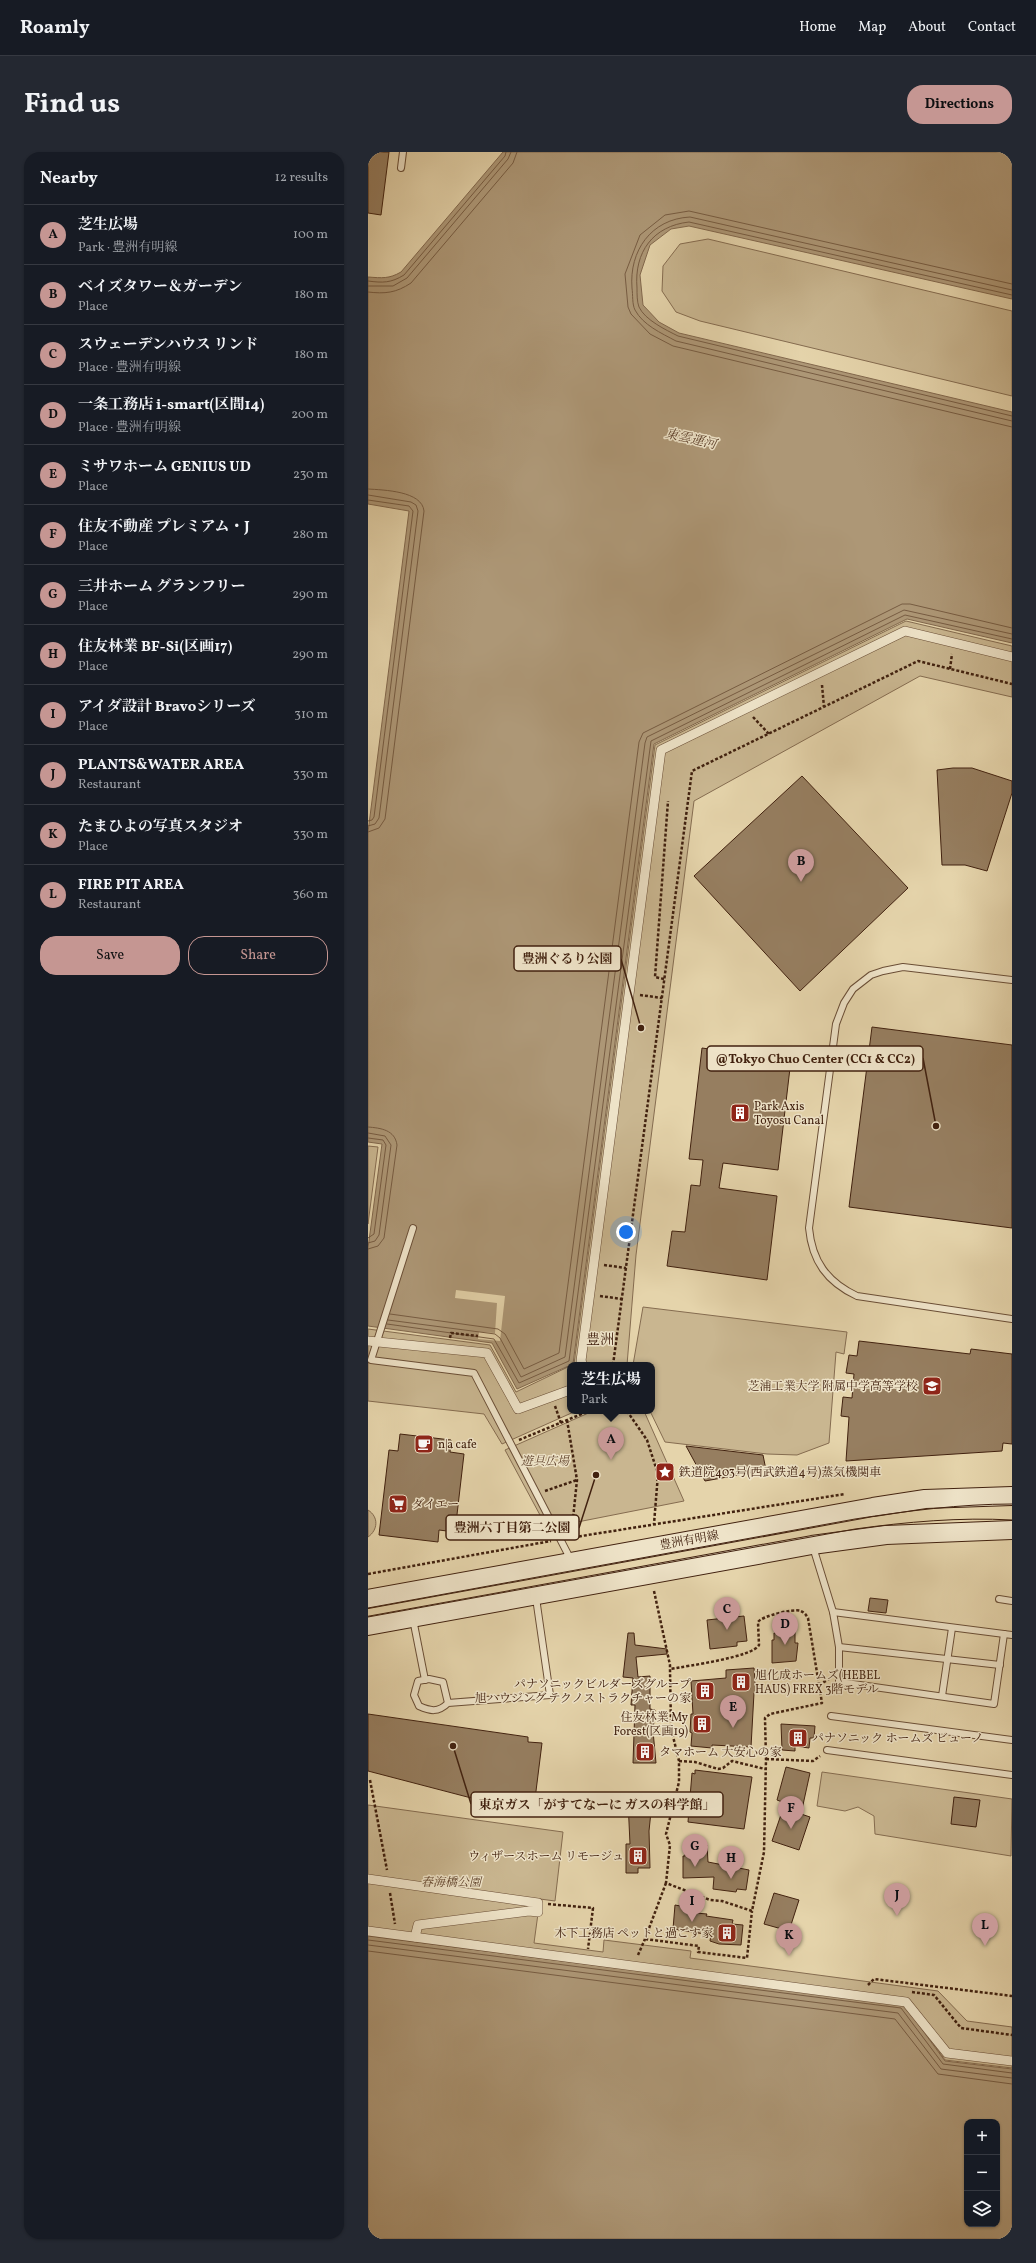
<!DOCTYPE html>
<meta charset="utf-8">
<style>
:root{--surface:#171b24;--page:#242831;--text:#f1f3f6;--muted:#9ea1a6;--line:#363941;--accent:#c59692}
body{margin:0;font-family:Vollkorn,"Noto Serif JP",serif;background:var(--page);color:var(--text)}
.controls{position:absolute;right:12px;bottom:12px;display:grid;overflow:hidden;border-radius:8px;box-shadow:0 1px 3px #0004}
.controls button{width:36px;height:36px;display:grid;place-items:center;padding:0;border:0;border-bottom:1px solid var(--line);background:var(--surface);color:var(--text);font:20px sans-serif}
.you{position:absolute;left:258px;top:1080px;width:14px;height:14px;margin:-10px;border:3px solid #fff;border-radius:50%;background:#1a73e8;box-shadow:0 0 0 6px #1a73e833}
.badge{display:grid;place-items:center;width:26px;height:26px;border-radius:50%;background:var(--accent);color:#111;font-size:13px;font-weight:700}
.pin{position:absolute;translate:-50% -33px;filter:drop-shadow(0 1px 2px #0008)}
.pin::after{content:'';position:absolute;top:21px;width:14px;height:12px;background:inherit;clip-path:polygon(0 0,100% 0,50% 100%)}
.popup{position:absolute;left:199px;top:1210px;width:88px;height:52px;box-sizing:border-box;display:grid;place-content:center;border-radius:8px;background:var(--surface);filter:drop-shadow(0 1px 3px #0005);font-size:13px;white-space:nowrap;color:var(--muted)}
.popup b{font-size:15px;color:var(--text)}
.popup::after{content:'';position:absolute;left:50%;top:100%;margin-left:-8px;border:8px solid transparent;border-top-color:var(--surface)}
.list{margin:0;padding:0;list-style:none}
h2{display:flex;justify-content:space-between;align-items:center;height:52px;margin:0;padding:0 16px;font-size:17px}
h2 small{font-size:13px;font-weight:400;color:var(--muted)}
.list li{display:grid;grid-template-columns:26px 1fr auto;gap:12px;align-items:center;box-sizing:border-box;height:60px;padding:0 16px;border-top:1px solid var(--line)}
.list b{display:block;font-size:15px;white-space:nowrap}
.list p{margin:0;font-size:13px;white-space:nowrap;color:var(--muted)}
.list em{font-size:13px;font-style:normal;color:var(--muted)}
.actions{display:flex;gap:8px;padding:12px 16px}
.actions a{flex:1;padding:9px 0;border:1px solid var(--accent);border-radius:16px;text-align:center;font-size:14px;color:var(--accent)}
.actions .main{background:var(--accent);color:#111}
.icon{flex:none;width:22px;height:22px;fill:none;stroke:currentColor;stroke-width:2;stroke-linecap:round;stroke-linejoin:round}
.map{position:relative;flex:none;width:644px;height:2087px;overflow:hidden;border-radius:16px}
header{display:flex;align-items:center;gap:24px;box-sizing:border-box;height:56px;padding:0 20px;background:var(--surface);border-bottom:1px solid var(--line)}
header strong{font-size:19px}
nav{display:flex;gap:22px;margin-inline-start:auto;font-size:14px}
.intro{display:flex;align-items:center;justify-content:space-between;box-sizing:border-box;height:96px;padding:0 24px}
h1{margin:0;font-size:28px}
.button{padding:10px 18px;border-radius:16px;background:var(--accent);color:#111;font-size:14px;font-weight:700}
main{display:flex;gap:24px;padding:0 24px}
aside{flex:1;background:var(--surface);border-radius:16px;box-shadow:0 1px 3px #0004}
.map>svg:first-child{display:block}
.green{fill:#c9b690;stroke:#856c50}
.water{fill:#ad9776;stroke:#82684d;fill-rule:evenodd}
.pier{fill:#e5d4ab}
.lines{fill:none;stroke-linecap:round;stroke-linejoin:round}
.shore{stroke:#775c42;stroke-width:1}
.building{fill:#967e60;stroke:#41210f}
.service-casing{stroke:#6a4e36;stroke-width:8}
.pedestrian-casing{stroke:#6a4e36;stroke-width:10}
.secondary-casing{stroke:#41210f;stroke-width:20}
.path{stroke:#41210f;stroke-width:2.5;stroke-dasharray:3 2;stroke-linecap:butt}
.service{stroke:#eee3c8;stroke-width:6}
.pedestrian{stroke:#eee3c8;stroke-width:9}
.secondary{stroke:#eee3c8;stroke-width:18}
.tram{stroke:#41210f;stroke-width:1}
.labels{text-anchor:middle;stroke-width:3;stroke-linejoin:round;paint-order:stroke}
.poi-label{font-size:12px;fill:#41210f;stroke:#eee3c8;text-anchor:start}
.park-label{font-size:12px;font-style:italic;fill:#63462f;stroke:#eee3c8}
.street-label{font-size:12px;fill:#41210f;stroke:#eee3c8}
.water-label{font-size:13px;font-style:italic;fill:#61442e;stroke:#eee3c8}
.quarter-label{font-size:14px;fill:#41210f;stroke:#eee3c8}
.leader{fill:none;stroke:#41210f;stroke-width:1.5}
.callout-dot{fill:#41210f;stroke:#eee3c8;stroke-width:1.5}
.callout{fill:#eee3c8;stroke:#41210f;stroke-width:1.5}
.callout-label{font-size:13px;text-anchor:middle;font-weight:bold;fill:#41210f}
</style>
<header>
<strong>Roamly</strong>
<nav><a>Home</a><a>Map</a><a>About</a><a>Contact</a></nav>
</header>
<div class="intro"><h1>Find us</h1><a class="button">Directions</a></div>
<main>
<aside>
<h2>Nearby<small>12 results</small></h2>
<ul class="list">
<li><span class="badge">A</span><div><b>芝生広場</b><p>Park · 豊洲有明線</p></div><em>100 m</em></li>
<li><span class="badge">B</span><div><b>ベイズタワー＆ガーデン</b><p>Place</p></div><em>180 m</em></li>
<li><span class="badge">C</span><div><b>スウェーデンハウス リンド</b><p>Place · 豊洲有明線</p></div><em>180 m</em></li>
<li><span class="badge">D</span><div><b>一条工務店 i-smart(区間14)</b><p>Place · 豊洲有明線</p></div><em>200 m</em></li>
<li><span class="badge">E</span><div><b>ミサワホーム GENIUS UD</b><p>Place</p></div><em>230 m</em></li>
<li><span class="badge">F</span><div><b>住友不動産 プレミアム・J</b><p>Place</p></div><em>280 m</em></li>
<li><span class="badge">G</span><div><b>三井ホーム グランフリー</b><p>Place</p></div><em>290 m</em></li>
<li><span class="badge">H</span><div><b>住友林業 BF-Si(区画17)</b><p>Place</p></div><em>290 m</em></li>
<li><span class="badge">I</span><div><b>アイダ設計 Bravoシリーズ</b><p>Place</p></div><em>310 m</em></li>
<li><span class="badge">J</span><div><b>PLANTS&amp;WATER AREA</b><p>Restaurant</p></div><em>330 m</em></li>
<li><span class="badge">K</span><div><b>たまひよの写真スタジオ</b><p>Place</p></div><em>330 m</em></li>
<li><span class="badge">L</span><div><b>FIRE PIT AREA</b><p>Restaurant</p></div><em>360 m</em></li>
</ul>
<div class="actions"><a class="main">Save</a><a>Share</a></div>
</aside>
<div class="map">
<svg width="644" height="2087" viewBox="0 0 644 2087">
<rect width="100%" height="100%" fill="#e5d4ab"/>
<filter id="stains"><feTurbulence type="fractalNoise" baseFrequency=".005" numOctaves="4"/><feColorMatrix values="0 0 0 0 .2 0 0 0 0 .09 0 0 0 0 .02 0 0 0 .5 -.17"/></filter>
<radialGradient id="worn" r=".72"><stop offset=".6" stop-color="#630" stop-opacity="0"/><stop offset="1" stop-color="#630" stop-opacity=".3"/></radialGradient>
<g class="green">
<path d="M340,87L644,159V244L332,169L308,160L294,139L295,114L312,92Z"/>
<path d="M538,469L644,494V545L552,524L326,649L268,1103L259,1213H204L206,1212L287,593Z"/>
<path d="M0,994L10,995L0,1072Z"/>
<path d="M275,1155L479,1180L476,1202L468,1200L461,1291L429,1303L399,1302L297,1290L282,1259H284V1213H265Z"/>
<path d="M0,1177L122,1193L148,1240L202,1214V1259H208L134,1292L116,1262L0,1249Z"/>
<path d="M225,1259H276L316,1349L179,1376L137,1298Z"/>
<path d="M0,1358C11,1365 10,1378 0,1385Z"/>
<path d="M454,1620L644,1647L643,1704L507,1682L506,1664L490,1655L477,1659L449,1654Z"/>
<path d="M0,1653L195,1680L187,1749L172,1747L166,1791L235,1800L236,1788L323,1799L322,1806L570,1839L599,1869L644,1875V1916L577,1908L536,1852L0,1784Z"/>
</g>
<g class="water">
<path d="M135,0H644V147L321,74L303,77L282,93L272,123L275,153L291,170L311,181L644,260V491L539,467L286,592L205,1212L149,1237L124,1191L0,1174V1096L14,992L0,990V680L41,359L0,352V125C14,126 21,127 33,120Z"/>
<path d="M0,1784L536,1853L577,1909L644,1917V2087H0ZM599,1970H629V2072H599Z"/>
</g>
<path class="pier" d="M88,1138L137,1144L132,1189L110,1187L111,1180L127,1181L129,1151L87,1146Z"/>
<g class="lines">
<g class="shore">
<path d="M0,129C15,131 23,131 36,123L137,4L138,0"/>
<path d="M644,132L321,59L297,63L272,83L257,122L260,155L263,162L282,182L305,194L644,275"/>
<path d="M0,134H25L39,126L140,7L143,0"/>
<path d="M644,138L322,65C283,67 261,99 264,136C265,143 264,152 267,158C275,173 293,181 308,189L644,269"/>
<path d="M0,140C17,142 28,141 43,131L145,11L149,0"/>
<path d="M644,143L321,70C285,74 266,100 269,136C269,142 269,150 271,155C277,168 298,178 310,184L644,264"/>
<path d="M0,337C16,338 54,339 56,359L17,667L11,676L0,680"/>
<path d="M0,343L43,350L48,353L50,359L11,666L7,672L0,674"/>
<path d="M0,348L41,354L45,359L6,665L4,668L0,669"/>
<path d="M0,975C13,976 27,978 29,993L16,1086L10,1094L0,1097"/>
<path d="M0,981L17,984L23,993L11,1083L7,1089L0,1091"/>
<path d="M0,986L15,988L18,993L6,1082L0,1086"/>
<path d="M22,1162L130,1177L137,1182L156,1217L191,1201L271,590L275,581L534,452H542L644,476"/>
<path d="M20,1168L127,1182L132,1186L153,1225L197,1205L277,591L279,585L536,458L644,482"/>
<path d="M19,1172L126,1187L151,1231L201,1209L283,589L537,463L644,487"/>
<path d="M0,1788L533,1856L575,1912L644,1921"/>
<path d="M0,1793L530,1861L573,1917L644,1926"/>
<path d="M0,1799L527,1867L570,1922L644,1932"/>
</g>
</g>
<g class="building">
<path d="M0,0H21L13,63L0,61Z"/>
<path d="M585,616H604L644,629V641L619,719L597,713H574L569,618Z"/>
<path d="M434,624L540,736L432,839L326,724Z"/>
<path d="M504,875L644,893V1076L481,1055Z"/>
<path d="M348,895L409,903V908L419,909V916H422L410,1018L355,1011L351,1036L409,1044L399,1128L299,1114L304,1079L317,1080L323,1033L332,1034L335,1008L321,1007L334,896L348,898Z"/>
<path d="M491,1189L602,1202L603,1197L644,1202V1292L635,1291L634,1299L478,1309L481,1265L473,1264L475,1245L484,1246L486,1222L478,1221L481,1203L489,1204Z"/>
<path d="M32,1282L83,1288L82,1300L96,1302L87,1380L71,1378L70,1390L11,1383L21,1298L30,1299Z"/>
<path d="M318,1294L395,1303L398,1318L337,1329Z"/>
<path d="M502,1446L520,1448L518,1461L500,1459Z"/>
<path d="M376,1464L379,1489L369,1490V1494L342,1497L339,1468Z"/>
<path d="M427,1478V1491H430L428,1509L404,1511V1488H406V1481H408V1479Z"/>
<path d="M260,1481H266L267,1493L299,1497V1502L268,1505L270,1525L282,1524V1557L287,1558L285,1579L288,1611H265L267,1553H263L265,1526L255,1525Z"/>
<path d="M386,1516L388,1541H386L383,1595L344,1593V1596L323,1594L324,1581L322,1580L323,1562H325L323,1529L358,1526V1518Z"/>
<path d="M0,1562L160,1585V1590L174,1591L166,1655L153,1653V1659L0,1619Z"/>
<path d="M413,1572L447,1574L446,1586H442L441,1596L427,1594V1599L414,1598Z"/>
<path d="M418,1615L442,1621L433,1662L442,1665L431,1698L404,1689L417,1651L409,1648Z"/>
<path d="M327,1618L384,1625L376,1677L320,1670L324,1621L327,1622Z"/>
<path d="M586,1645L612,1648L608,1675L583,1672Z"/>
<path d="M260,1649L284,1650L281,1679L282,1716H270V1721H258V1692H262Z"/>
<path d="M317,1693H339L340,1710L381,1718L378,1738L369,1737L368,1740L345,1737L346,1725L315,1726V1704H317Z"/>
<path d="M406,1741L431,1748L421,1779L396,1772Z"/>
<path d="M307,1753L323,1756L328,1761L339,1762L338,1764L365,1768L364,1772L375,1773L373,1793L351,1792L342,1789L343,1783L305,1777Z"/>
</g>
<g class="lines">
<g class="service-casing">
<g id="service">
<path d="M33,16L35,0"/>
<path d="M644,828L535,815L515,819L503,823L485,837L476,851L468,872L441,1076C444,1109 459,1130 489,1144L644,1167"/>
<path d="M45,1076L3,1208L106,1221L203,1408"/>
<path d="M445,1395L465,1460L471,1495V1530L626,1552L636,1482"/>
<path d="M631,1447L644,1449"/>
<path d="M465,1460L644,1483"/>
<path d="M45,1467L57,1528"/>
<path d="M471,1495L632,1513"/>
<path d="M574,1544L584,1476"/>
<path d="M80,1551L75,1530L61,1527L50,1529L46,1543L51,1554C62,1559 70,1561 80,1551L182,1543L168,1446"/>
<path d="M463,1564L644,1588"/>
<path d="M459,1598L644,1623"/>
</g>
</g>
<g class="pedestrian-casing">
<g id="pedestrian">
<path d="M0,1189L119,1201L150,1257L202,1238"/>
<path d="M215,1213L213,1209L293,598L537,479L644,505"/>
<path d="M0,1727L170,1751V1760L161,1759L50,1773L47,1785"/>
<path d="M0,1779L538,1850L579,1901L644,1909"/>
</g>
</g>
<g class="secondary-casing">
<g id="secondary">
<path d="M0,1447L505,1355L557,1347L644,1344"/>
<path d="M0,1474L444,1393L518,1383L644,1378"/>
</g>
</g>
<g class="path">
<path d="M582,517L584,502"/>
<path d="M454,533L456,555"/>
<path d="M385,565L401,582"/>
<path d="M296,827L287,825L300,649"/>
<path d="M272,843L294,846"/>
<path d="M236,1113L258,1116"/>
<path d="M232,1144L254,1147"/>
<path d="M82,1186L83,1181L110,1184"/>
<path d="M245,1213L324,619L550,509L644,532"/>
<path d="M187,1254L193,1271"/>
<path d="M259,1259L279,1288L290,1322L286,1372"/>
<path d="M199,1268L209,1328L204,1376L200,1380"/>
<path d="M151,1288L216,1261L240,1259"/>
<path d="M177,1339L209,1328"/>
<path d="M201,1386L477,1342"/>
<path d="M0,1422L183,1389"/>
<path d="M286,1439L302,1513V1517L303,1576L311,1609V1630L298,1682L302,1693L298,1731L342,1748L354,1749L384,1759L396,1700L398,1607L397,1566L402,1562L454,1551L440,1466C438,1463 437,1461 433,1459C426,1456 394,1464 390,1470L391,1493C385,1505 319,1514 302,1517"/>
<path d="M451,1533L461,1527"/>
<path d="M398,1607L445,1609L452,1604"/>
<path d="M311,1609L327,1610L350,1617L355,1616L364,1609L397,1617"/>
<path d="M2,1628L19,1718"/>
<path d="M298,1731L277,1787L331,1794L330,1800L379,1806L384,1759"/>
<path d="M22,1741L27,1772"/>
<path d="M180,1752L225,1756L220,1797"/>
<path d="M270,1803L277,1787"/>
<path d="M500,1833L506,1827L644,1844"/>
<path d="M544,1840L566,1843L593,1876L644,1883"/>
</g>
<use href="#service" class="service"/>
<use href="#pedestrian" class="pedestrian"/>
<use href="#secondary" class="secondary"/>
<g class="tram">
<path d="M0,1456L487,1367C539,1359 592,1352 644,1352"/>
<path d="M0,1465L487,1377C538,1370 592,1365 644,1368"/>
</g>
</g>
<defs>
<g id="building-square" transform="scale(1)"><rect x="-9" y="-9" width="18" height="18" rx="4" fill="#8f2418" stroke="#eee3c8"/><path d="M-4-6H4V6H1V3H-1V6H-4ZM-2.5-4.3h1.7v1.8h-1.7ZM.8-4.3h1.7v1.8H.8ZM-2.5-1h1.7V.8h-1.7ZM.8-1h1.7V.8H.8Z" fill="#fff"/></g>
<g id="school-square" transform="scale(1)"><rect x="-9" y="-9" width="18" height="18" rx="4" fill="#8f2418" stroke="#eee3c8"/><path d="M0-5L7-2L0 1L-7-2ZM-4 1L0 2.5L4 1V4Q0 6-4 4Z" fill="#fff"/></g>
<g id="cafe-square" transform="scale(1)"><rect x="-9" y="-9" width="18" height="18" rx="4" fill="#8f2418" stroke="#eee3c8"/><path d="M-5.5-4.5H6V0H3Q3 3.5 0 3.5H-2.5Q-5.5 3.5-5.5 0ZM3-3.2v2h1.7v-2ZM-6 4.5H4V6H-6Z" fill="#fff"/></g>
<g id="sight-square" transform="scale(1)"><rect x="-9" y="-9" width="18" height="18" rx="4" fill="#8f2418" stroke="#eee3c8"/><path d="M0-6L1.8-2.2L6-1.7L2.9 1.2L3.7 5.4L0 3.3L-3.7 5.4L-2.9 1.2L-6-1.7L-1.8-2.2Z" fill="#fff"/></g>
<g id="supermarket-square" transform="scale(1)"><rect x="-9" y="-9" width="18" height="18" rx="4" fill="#8f2418" stroke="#eee3c8"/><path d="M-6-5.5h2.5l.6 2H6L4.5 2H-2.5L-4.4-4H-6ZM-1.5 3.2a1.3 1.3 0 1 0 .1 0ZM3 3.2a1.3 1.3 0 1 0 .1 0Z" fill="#fff"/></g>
</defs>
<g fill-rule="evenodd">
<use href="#building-square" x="372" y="961"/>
<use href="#school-square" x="564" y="1234"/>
<use href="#cafe-square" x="56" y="1292"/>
<use href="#sight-square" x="297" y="1320"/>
<use href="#supermarket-square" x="30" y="1352"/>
<use href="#building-square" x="373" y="1530"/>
<use href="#building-square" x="337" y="1539"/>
<use href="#building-square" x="334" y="1572"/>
<use href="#building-square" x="430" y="1586"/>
<use href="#building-square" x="277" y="1600"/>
<use href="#building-square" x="270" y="1704"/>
<use href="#building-square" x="359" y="1781"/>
</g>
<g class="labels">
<g class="poi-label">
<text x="386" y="958">Park Axis<tspan x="386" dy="14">Toyosu Canal</tspan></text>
<text x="550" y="1238" text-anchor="end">芝浦工業大学 附属中学高等学校</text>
<text x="70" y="1296">n|a cafe</text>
<text x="311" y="1324">鉄道院403号(西武鉄道4号)蒸気機関車</text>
<text x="44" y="1356">ダイエー</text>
<text x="387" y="1527">旭化成ホームズ(HEBEL<tspan x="387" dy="14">HAUS) FREX 3階モデル</tspan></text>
<text x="323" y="1536" text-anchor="end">パナソニックビルダーズグループ<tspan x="323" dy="14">旭ハウジング テクノストラクチャーの家</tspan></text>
<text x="320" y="1569" text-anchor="end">住友林業 My<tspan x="320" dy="14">Forest(区画19)</tspan></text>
<text x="444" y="1590">パナソニック ホームズ ビューノ</text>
<text x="291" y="1604">タマホーム 大安心の家</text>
<text x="256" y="1708" text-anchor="end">ウィザースホーム リモージュ</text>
<text x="345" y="1785" text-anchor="end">木下工務店 ペットと過ごす家</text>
</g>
<g class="park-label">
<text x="177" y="1313">遊具広場</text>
<text x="83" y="1734">春海橋公園</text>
</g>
<g class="street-label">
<text transform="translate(321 1388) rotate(-10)" y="4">豊洲有明線</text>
</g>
<g class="water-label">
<text transform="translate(323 286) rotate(13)" y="5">東雲運河</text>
</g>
<g class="quarter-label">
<text x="232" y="1192">豊洲</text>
</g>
</g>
<path class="leader" d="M273 876L253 807M568 974L555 906M228 1323L211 1376M85 1594L103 1652"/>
<g class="callout-dot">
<circle cx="273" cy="876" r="4"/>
<circle cx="568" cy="974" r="4"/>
<circle cx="228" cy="1323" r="4"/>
<circle cx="85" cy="1594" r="4"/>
</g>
<g class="callout">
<rect x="146" y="794" width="107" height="25" rx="4"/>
<rect x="339" y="894" width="216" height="25" rx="4"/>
<rect x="78" y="1363" width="133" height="25" rx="4"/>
<rect x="103" y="1640" width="252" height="25" rx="4"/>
</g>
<g class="callout-label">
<text x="199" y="811">豊洲ぐるり公園</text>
<text x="447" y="911">@Tokyo Chuo Center (CC1 &amp; CC2)</text>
<text x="144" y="1380">豊洲六丁目第二公園</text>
<text x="229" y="1657">東京ガス「がすてなーに ガスの科学館」</text>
</g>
<rect width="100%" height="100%" filter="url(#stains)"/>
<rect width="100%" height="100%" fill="url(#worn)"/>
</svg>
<div class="controls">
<button>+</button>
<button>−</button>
<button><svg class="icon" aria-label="layers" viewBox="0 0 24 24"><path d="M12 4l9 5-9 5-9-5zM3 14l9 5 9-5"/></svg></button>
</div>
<div class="you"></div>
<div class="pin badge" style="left:243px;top:1308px">A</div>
<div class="popup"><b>芝生広場</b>Park</div>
<div class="pin badge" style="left:433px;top:730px">B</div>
<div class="pin badge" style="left:359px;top:1478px">C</div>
<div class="pin badge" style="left:417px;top:1493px">D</div>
<div class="pin badge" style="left:365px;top:1576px">E</div>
<div class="pin badge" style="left:423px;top:1677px">F</div>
<div class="pin badge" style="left:327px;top:1715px">G</div>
<div class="pin badge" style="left:363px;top:1727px">H</div>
<div class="pin badge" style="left:324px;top:1770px">I</div>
<div class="pin badge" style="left:529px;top:1764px">J</div>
<div class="pin badge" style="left:421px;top:1804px">K</div>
<div class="pin badge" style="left:617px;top:1794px">L</div>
</div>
</main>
